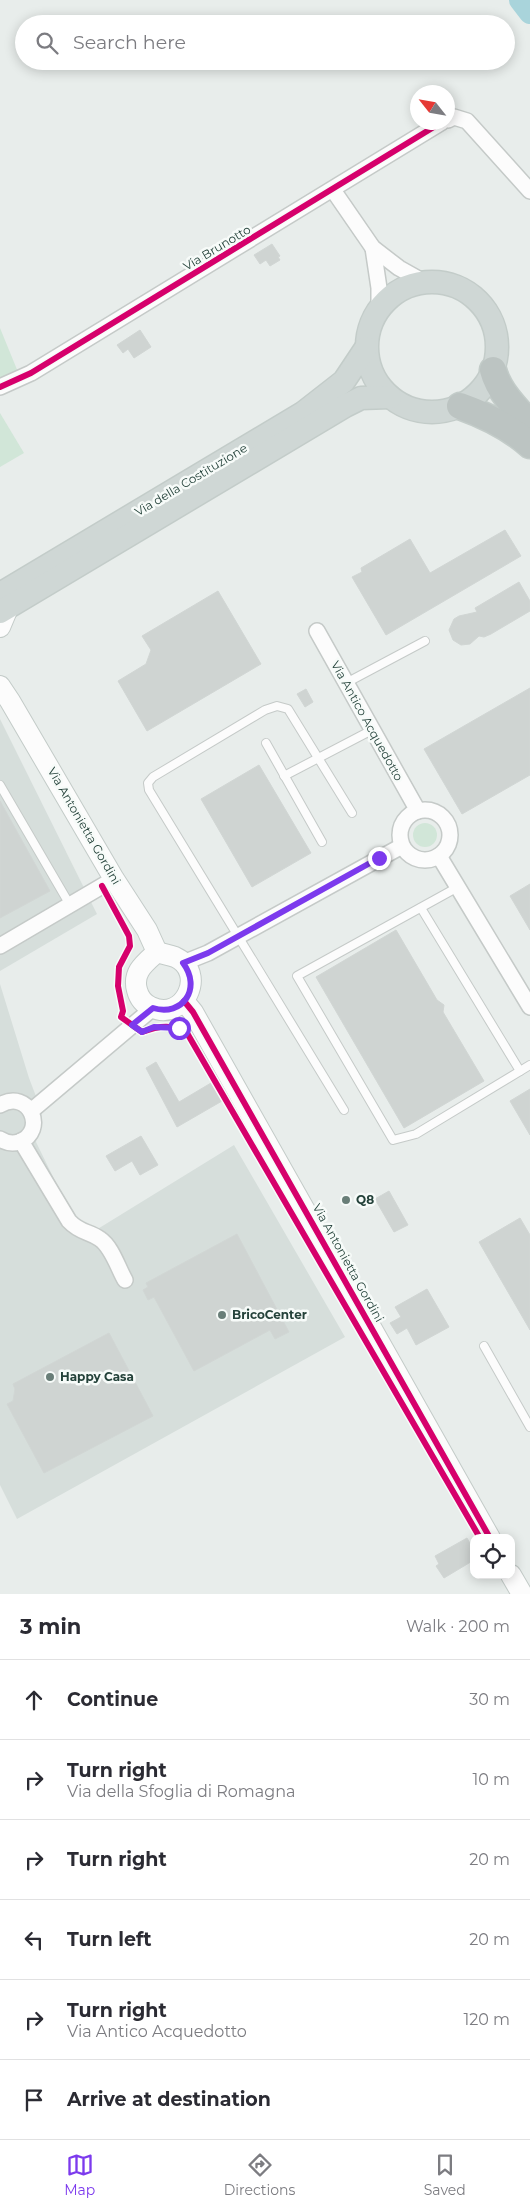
<!DOCTYPE html>
<meta charset="utf-8">
<style>
:root{--surface:#fff;--page:#f7f7f7;--text:#2b2b33;--muted:#7c7c81;--line:#e1e1e2;--accent:#7c3aed}
body{margin:0;font-family:Montserrat,sans-serif;background:var(--page);color:var(--text)}
.controls{position:absolute;right:15px;bottom:15px;display:grid;overflow:hidden;border-radius:10px;box-shadow:0 2px 12px #0003}
.controls button{width:45px;height:45px;display:grid;place-items:center;padding:0;border:0;border-bottom:1px solid var(--line);background:var(--surface);color:var(--text);font:25px sans-serif}
.compass{position:absolute;left:410px;top:85px;width:45px;height:45px;border-radius:50%;background:var(--surface);box-shadow:0 2px 12px #0003;rotate:301deg}
.stop{position:absolute;width:15px;height:15px;margin:-11px;border:4px solid #7c3aed;border-radius:50%;background:#fff}
.stop.end{background:#7c3aed;border-color:#fff;box-shadow:0 1px 5px #0008}
.list{margin:0;padding:0;list-style:none}
h2{display:flex;justify-content:space-between;align-items:center;height:65px;margin:0;padding:0 20px;font-size:21px}
h2 small{font-size:16px;font-weight:400;color:var(--muted)}
.list li{display:grid;grid-template-columns:32px 1fr auto;gap:15px;align-items:center;box-sizing:border-box;height:80px;padding:0 20px;border-top:1px solid var(--line)}
.list b{display:block;font-size:19px;white-space:nowrap}
.list p{margin:0;font-size:16px;white-space:nowrap;color:var(--muted)}
.list em{font-size:16px;font-style:normal;color:var(--muted)}
.icon{flex:none;width:28px;height:28px;fill:none;stroke:currentColor;stroke-width:2;stroke-linecap:round;stroke-linejoin:round}
.map{position:relative;flex:none;width:530px;height:1594px;overflow:hidden}
.search{position:absolute;background:var(--surface);box-shadow:0 2px 12px #0003;left:15px;right:15px;top:15px;height:55px;display:flex;align-items:center;gap:12px;box-sizing:border-box;padding:0 18px;border-radius:28px;color:var(--muted);font-size:19px}
.sheet{height:545px;background:var(--surface)}
nav{display:flex;justify-content:space-around;align-items:center;box-sizing:border-box;height:70px;border-top:1px solid var(--line);background:var(--surface);font-size:14px;color:var(--muted)}
nav a{display:grid;justify-items:center;gap:2px}
nav .on{color:var(--accent)}
.map>svg:first-child{display:block}
.built{fill:#d6dedb}
.green{fill:#d1e6d8}
.lines{fill:none;stroke-linecap:round;stroke-linejoin:round}
.river{stroke:#a9d4db;stroke-width:22}
.building{fill:#cfd4d2;stroke:#d1d6d4}
.lane-casing{stroke:#c5cac8;stroke-width:10}
.street-casing{stroke:#c5cac8;stroke-width:18}
.secondary-casing{stroke:#c3cbc8;stroke-width:22}
.primary-casing{stroke:#c3ccc9;stroke-width:25}
.highway-casing{stroke:#c3ccc9;stroke-width:29}
.lane{stroke:#fcfcfc;stroke-width:8}
.street{stroke:#fcfcfc;stroke-width:15}
.secondary{stroke:#fcfcfc;stroke-width:20}
.primary{stroke:#cfd7d5;stroke-width:22}
.highway{stroke:#bcc4c2;stroke-width:26}
.cycleway-casing{stroke:#f7fbf9;stroke-width:9}
.cycleway{stroke:#d6006c;stroke-width:6}
.route{stroke:#7c3aed;stroke-width:6}
.poi-dot{fill:#697e78;stroke:#f7fbf9;stroke-width:2}
.labels{text-anchor:middle;stroke-width:5;stroke-linejoin:round;paint-order:stroke}
.street-label{font-size:12px;fill:#24423a;stroke:#f7fbf9}
.poi-label{font-size:12px;font-weight:bold;fill:#24423a;stroke:#f7fbf9;text-anchor:start}
</style>
<div class="map">
<svg width="530" height="1594" viewBox="0 0 530 1594">
<rect width="100%" height="100%" fill="#e8edeb"/>
<g class="built">
<path d="M0,719L97,914L0,971Z"/>
<path d="M0,984L29,1078L42,1112L36,1142L83,1238L234,1145L345,1337L17,1519L0,1485Z"/>
</g>
<g class="green">
<path d="M0,328L18,372L0,379Z"/>
<path d="M0,413L24,453L0,467Z"/>
<circle cx="425" cy="835" r="12"/>
</g>
<g class="lines">
<path class="river" d="M520,0L530,13"/>
</g>
<g class="building">
<path d="M272,244L280,256L278,257L280,260L270,266L266,260L260,264L254,255Z"/>
<path d="M140,330L151,347L134,358L128,349L123,353L117,345Z"/>
<path d="M505,530L521,556L386,635L352,577L362,572L361,568L410,539L430,573Z"/>
<path d="M519,582L530,601V611L491,634L484,637L479,636L470,644L461,645L453,640L449,630L454,619L459,616L477,612L475,608Z"/>
<path d="M218,591L261,664L147,731L118,681L146,664L151,650L142,636Z"/>
<path d="M530,688V775L462,814L424,749Z"/>
<path d="M306,689L313,702L305,707L297,694Z"/>
<path d="M259,765L311,853L252,887L201,799Z"/>
<path d="M0,801L50,891L0,918Z"/>
<path d="M530,884V930L510,896Z"/>
<path d="M396,930L437,1000L444,1005L443,1012L484,1081L404,1128L316,977Z"/>
<path d="M156,1062L179,1102L211,1083L222,1101L177,1127L146,1068Z"/>
<path d="M530,1089V1135L510,1101Z"/>
<path d="M141,1136L158,1165L140,1175L132,1161L115,1171L106,1156Z"/>
<path d="M389,1191L408,1225L394,1232L375,1199Z"/>
<path d="M520,1218L530,1235V1330L479,1242Z"/>
<path d="M237,1234L289,1332L275,1339L270,1330L194,1371L154,1297L148,1300L143,1290L148,1287L146,1283Z"/>
<path d="M427,1289L449,1327L416,1345L407,1328L397,1334L390,1323L401,1317L395,1307Z"/>
<path d="M109,1333L153,1416L44,1473L7,1404L13,1401L15,1389L13,1384Z"/>
<path d="M467,1538L474,1550V1560L444,1578L436,1566L439,1564L435,1556Z"/>
</g>
<g class="lines">
<g class="lane-casing">
<g id="lane">
<path d="M346,683L425,641"/>
<path d="M266,743L322,842"/>
<path d="M284,776L372,730"/>
<path d="M0,785L70,905"/>
<path d="M458,887L297,976L393,1140L416,1134L530,1065"/>
<path d="M421,908L520,1071"/>
<path d="M344,1110L149,790L148,783L153,777L265,710L277,706L288,709L352,813"/>
<path d="M484,1346L530,1427"/>
</g>
</g>
<g class="street-casing">
<g id="street">
<path d="M448,120L454,117L467,121L530,191"/>
<path d="M333,190L373,248L399,268L424,282"/>
<path d="M373,248L379,288V309"/>
<path d="M0,387L31,373L442,122"/>
<path d="M317,631L418,811"/>
<circle cx="425" cy="835" r="25"/>
<path d="M439,856L530,1007"/>
<path d="M0,946L114,879"/>
<path d="M183,963L208,953L402,846"/>
<path d="M0,1105C29,1088 48,1131 19,1142C12,1144 6,1143 0,1139"/>
<path d="M31,1111L153,1008"/>
<path d="M21,1141L69,1221C80,1233 89,1231 100,1239C112,1247 118,1268 125,1280"/>
</g>
</g>
<g class="secondary-casing">
<g id="secondary">
<path d="M0,627L8,608"/>
<path d="M0,686L10,701L114,879L147,930L157,952"/>
<path d="M157,952C163,954 169,955 175,957C208,972 184,1023 151,1007C144,1004 139,998 137,990C132,972 145,963 157,952Z"/>
<path d="M184,1001L193,1012L490,1538"/>
<path d="M511,1575L522,1594"/>
</g>
</g>
<g class="primary-casing">
<g id="primary">
<circle cx="432" cy="347" r="65"/>
<path d="M0,594L303,413L344,381L366,348"/>
<path d="M0,612L345,406L361,398L390,397"/>
</g>
</g>
<g class="highway-casing">
<g id="highway">
<path d="M493,370C498,390 515,408 530,423"/>
<path d="M460,406C485,415 510,427 530,445"/>
</g>
</g>
<use href="#lane" class="lane"/>
<use href="#street" class="street"/>
<use href="#secondary" class="secondary"/>
<use href="#primary" class="primary"/>
<use href="#highway" class="highway"/>
<g class="cycleway-casing">
<g id="cycleway">
<path d="M0,387L31,373L442,122"/>
<path d="M102,886L129,936L130,946L119,967L118,986L123,1011L121,1017L142,1032C157,1026 173,1023 187,1033L480,1538"/>
<path d="M184,1001L193,1012L490,1538"/>
</g>
</g>
<use href="#cycleway" class="cycleway"/>
</g>
<g class="lines">
<path class="route" d="M179,1028L154,1027L142,1032L132,1025L153,1008C183,1017 202,988 183,963L208,953L379,858"/>
</g>
<g class="poi-dot">
<circle cx="346" cy="1200" r="5"/>
<circle cx="222" cy="1315" r="5"/>
<circle cx="50" cy="1377" r="5"/>
</g>
<g class="labels">
<g class="street-label">
<text transform="translate(217 248) rotate(-31)" y="4">Via Brunotto</text>
<text transform="translate(191 480) rotate(-31)" y="4">Via della Costituzione</text>
<text transform="translate(367 721) rotate(61)" y="4">Via Antico Acquedotto</text>
<text transform="translate(84 826) rotate(60)" y="4">Via Antonietta Gordini</text>
<text transform="translate(348 1263) rotate(61)" y="4">Via Antonietta Gordini</text>
</g>
<g class="poi-label">
<text x="356" y="1204">Q8</text>
<text x="232" y="1319">BricoCenter</text>
<text x="60" y="1381">Happy Casa</text>
</g>
</g>
</svg>
<div class="controls">
<button><svg class="icon" aria-label="locate" viewBox="0 0 24 24"><circle cx="12" cy="12" r="6"/><path d="M12 2v4M12 18v4M2 12h4M18 12h4"/></svg></button>
</div>
<svg class="compass" viewBox="-18 -18 36 36"><path d="M0-13l5 13h-10z" fill="#e53935"/><path d="M0 13l5-13h-10z" fill="#7c7c81"/></svg>
<div class="stop" style="left:179px;top:1028px"></div>
<div class="stop end" style="left:379px;top:858px"></div>
<div class="search"><svg class="icon" aria-label="search" viewBox="0 0 24 24"><circle cx="10" cy="10" r="6"/><path d="M15 15l6 6"/></svg>Search here</div>
</div>
<section class="sheet">
<h2>3 min<small>Walk · 200 m</small></h2>
<ul class="list">
<li><svg class="icon" aria-label="ahead" viewBox="0 0 24 24"><path d="M12 20V5M6 11l6-6 6 6"/></svg><div><b>Continue</b></div><em>30 m</em></li>
<li><svg class="icon" aria-label="right" viewBox="0 0 24 24"><path d="M7 20v-9h11M14 6l5 5-5 5"/></svg><div><b>Turn right</b><p>Via della Sfoglia di Romagna</p></div><em>10 m</em></li>
<li><svg class="icon" aria-label="right" viewBox="0 0 24 24"><path d="M7 20v-9h11M14 6l5 5-5 5"/></svg><div><b>Turn right</b></div><em>20 m</em></li>
<li><svg class="icon" aria-label="left" viewBox="0 0 24 24"><path d="M17 20v-9H6M10 6l-5 5 5 5"/></svg><div><b>Turn left</b></div><em>20 m</em></li>
<li><svg class="icon" aria-label="right" viewBox="0 0 24 24"><path d="M7 20v-9h11M14 6l5 5-5 5"/></svg><div><b>Turn right</b><p>Via Antico Acquedotto</p></div><em>120 m</em></li>
<li><svg class="icon" aria-label="arrive" viewBox="0 0 24 24"><path d="M6 21V4h12l-3 4 3 4H6"/></svg><div><b>Arrive at destination</b></div></li>
</ul>
</section>
<nav>
<a class="on"><svg class="icon" aria-label="map" viewBox="0 0 24 24"><path d="M3 6l6-2 6 2 6-2v14l-6 2-6-2-6 2zM9 4v14M15 6v14"/></svg>Map</a>
<a><svg class="icon" aria-label="directions" viewBox="0 0 24 24"><path d="M12 3l9 9-9 9-9-9zM9 14v-3h6M13 9l2 2-2 2"/></svg>Directions</a>
<a><svg class="icon" aria-label="saved" viewBox="0 0 24 24"><path d="M7 4h10v16l-5-4-5 4z"/></svg>Saved</a>
</nav>
